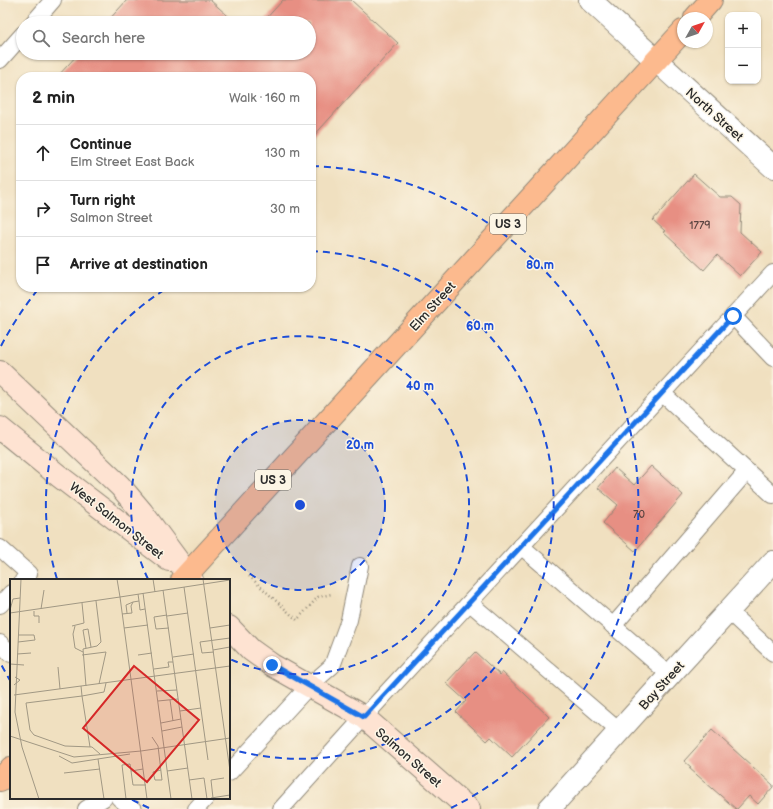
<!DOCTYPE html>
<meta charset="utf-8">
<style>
:root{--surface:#fff;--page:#f6f6f6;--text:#222;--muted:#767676;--line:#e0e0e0}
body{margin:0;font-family:"Balsamiq Sans",sans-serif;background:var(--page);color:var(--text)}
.controls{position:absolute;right:12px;top:12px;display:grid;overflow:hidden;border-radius:8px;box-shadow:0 1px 3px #0004}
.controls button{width:36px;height:36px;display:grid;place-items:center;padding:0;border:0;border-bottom:1px solid var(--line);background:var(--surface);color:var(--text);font:20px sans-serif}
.compass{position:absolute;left:677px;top:12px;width:36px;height:36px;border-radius:50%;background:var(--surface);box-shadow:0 1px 3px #0004;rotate:50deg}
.stop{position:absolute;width:12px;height:12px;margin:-9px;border:3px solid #1a73e8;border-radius:50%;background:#fff}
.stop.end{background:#1a73e8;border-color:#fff;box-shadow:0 1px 4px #0008}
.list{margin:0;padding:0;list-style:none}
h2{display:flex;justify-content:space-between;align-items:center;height:52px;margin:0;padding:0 16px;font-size:17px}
h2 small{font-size:13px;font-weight:400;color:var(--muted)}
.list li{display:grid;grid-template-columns:26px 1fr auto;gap:12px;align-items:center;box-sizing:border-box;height:56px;padding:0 16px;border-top:1px solid var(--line)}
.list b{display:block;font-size:15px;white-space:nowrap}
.list p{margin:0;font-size:13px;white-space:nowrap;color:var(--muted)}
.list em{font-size:13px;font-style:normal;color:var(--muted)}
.icon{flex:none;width:22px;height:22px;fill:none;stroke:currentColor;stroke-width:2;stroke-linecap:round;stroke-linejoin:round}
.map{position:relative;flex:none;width:773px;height:809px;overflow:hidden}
.search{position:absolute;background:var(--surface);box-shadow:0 1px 3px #0004;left:16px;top:16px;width:300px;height:44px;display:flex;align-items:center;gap:10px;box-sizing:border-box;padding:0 14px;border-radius:22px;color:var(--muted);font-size:15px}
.panel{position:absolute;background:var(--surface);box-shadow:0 1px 3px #0004;left:16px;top:72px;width:300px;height:220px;border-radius:16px}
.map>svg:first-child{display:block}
.building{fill:#e78f83}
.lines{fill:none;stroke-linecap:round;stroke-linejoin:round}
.lane-casing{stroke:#8e8676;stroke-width:18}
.street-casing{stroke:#8e8676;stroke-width:24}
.secondary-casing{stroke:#8e8676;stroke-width:24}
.primary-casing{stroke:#8e8676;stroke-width:24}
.path{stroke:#8e8676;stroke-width:2.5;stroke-dasharray:1 3;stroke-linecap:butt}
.lane{stroke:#fff;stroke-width:16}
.street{stroke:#fff;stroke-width:22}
.secondary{stroke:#fee3d2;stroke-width:22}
.primary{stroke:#fcba8e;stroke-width:22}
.route{stroke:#1a73e8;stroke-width:5}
.ring{fill:none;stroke:#1d4ed8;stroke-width:2;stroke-dasharray:7 5}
.labels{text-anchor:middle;stroke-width:3;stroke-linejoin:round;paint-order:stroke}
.number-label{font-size:11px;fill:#5a4441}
.shield{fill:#fcf5e5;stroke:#6a6863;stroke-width:1}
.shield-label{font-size:12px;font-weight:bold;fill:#2b2b2b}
.street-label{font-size:13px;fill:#2b2b2b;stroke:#fcf5e5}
.inset-road{fill:none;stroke:#a19884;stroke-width:1}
.view{fill:#d62828;fill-opacity:0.15;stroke:#d62828;stroke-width:2}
.inset-edge{fill:none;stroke:#2b2b2b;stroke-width:2}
.centre{fill:#1d4ed8;stroke:#fcf5e5;stroke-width:2}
.ring-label{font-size:12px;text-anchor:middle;font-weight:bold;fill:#1d4ed8;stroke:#fcf5e5;stroke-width:3;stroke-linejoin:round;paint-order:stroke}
</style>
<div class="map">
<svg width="773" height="809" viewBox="0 0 773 809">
<rect width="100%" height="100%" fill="#fcf5e5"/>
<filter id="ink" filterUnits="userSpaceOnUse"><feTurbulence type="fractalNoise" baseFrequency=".025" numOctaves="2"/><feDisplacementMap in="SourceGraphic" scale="8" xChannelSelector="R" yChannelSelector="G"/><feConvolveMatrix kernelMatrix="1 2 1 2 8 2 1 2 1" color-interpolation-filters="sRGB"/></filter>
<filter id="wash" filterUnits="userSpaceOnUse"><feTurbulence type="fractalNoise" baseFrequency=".012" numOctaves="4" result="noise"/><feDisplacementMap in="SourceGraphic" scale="16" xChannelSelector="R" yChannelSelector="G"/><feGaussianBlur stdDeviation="0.9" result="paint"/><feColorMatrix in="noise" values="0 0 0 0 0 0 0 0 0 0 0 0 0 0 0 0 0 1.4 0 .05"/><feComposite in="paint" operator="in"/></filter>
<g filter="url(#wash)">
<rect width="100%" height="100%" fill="#f0e0c0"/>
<g id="blocks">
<g class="building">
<path d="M127,0H210L236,23H106Z"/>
<path d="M283,0H351L398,43L311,139V77H57L79,53H309V23H262Z"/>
<path d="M694,174L720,197H732L741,205L740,232L762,252L740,276L717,255L704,270L663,232L665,231L653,220Z"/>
<path d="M651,466L683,495L635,551L603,523L618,505L598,488L615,468L634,485Z"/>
<path d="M475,652L500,675L502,672L549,717L512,757L491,737L487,741L456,712L466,701L446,683Z"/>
<path d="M712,730L773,785V787L758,804L749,796L737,809H736L689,768L691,767L684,761Z"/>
</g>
</g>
</g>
<g filter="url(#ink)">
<use href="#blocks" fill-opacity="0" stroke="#8e8676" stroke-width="1"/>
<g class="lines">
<g class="lane-casing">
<g id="lane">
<path d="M33,23L53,0"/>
<path d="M0,60L23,34"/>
<path d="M733,316L773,358"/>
<path d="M662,393L773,495"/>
<path d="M521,546L670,675"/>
<path d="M0,548L29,574L23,580"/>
<path d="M470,603L619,731"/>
<path d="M0,605L11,593"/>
<path d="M728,611L773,653"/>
<path d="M613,626L747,471"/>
<path d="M0,643L11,654"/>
<path d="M229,773L309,686L332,666L349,620L360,566"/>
<path d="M119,798L133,809"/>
<path d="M86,809L104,798"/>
<path d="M196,809L206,798"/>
<path d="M281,809L364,717L773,273"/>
</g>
</g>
<g class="street-casing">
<g id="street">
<path d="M590,0L773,167"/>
<path d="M549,809L670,675L773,562"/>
</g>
</g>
<g class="secondary-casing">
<g id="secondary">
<path d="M0,372L120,486L142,512L192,580"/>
<path d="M0,428L59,476L169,560"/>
<path d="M229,627L251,650L272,665L364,717L469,809"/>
</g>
</g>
<g class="primary-casing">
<g id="primary">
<path d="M695,18L711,0"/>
<path d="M182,580L683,31"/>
<path d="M0,780L11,768"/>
</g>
</g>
<path class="path" d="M249,576L297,620L318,597L332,594"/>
<use href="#lane" class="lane"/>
<use href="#street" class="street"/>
<use href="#secondary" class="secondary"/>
<use href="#primary" class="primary"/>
</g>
</g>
<g class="lines" filter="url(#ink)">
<path class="route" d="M272,665L364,717L733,316"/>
</g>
<circle cx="300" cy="505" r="85" fill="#1d4ed8" fill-opacity=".12"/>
<g class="ring">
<circle cx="300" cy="505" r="85"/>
<path d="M148 579A169 169 0 1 1 230 659"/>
<path d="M57 579A254 254 0 0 1 169 287M311 251A254 254 0 1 1 230 749"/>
<path d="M149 808A339 339 0 0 1 131 799M11 682A339 339 0 0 1 1 664M1 346A339 339 0 0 1 40 287M312 166A339 339 0 0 1 451 808"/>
</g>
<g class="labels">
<g class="number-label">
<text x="700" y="229">1779</text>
<text x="639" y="518">70</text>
</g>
<g class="shield">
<rect x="490" y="214" width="36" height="20" rx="3"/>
<rect x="255" y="470" width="36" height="20" rx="3"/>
</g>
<g class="shield-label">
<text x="508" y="228">US 3</text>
<text x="273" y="484">US 3</text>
</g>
<g class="street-label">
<text transform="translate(715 114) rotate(42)" y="5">North Street</text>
<text transform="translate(432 306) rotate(-48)" y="5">Elm Street</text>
<text transform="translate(117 520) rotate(38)" y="5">West Salmon Street</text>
<text transform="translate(661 685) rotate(-48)" y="5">Bay Street</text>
<text transform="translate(409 757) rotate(41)" y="5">Salmon Street</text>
</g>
</g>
<g transform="translate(10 579)">
<rect width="220" height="220" fill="#f0e0c0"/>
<path class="inset-road" d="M11,0L5,133L12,168L29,220M143,0L145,13M193,0L220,192M174,8L198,181M153,11L182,220M133,14L161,220M129,22L130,31L135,30M31,30L34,11M0,31L3,20L10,19M24,32V37H29V44M0,34L110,18L107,0M117,34L116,26L123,23M112,35L122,34L121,27L123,23L129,22L128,15M157,36L144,38L146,50L159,49M157,37L178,34M62,47L74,44L72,24M65,47L63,55L65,69L73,73M114,49L138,46M200,49L220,46M8,63L25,61L24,56H8M76,69L73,51L78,50L81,68M203,71L220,68M204,73L192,74L190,63L220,59M7,75L21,74M72,76L96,73L89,105M128,76L142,74M163,78L184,75M0,85L14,86M48,88L50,110M144,90L159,88L158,83H163M4,106L10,101L5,98M71,107L72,117L16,124L20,151L24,156L55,167L82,168L90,175M76,107L73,70L87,67L91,63L86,22M147,112L167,111M4,116L220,87M160,121L163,142M148,122L168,120M170,132L191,129M151,144L171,140M152,152L172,148M0,157L64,178L131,172M142,158L148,167L152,201H145L143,193L151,191M80,168L72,117L94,113L96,104M131,172L220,159M49,177L62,184L120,175M88,180L94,220M121,192L133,190M157,192L178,189M54,194L90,190M179,201L194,199L197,220M201,219L220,216M203,219L201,201L214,199M116,220L112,186L120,185L123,206H136M137,220L110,18L220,1"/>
<path class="view" d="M124,87L189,141L137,203L73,149Z"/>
<rect width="220" height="220" class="inset-edge"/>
</g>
<circle cx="300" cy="505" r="6" class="centre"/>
<g class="ring-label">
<text x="540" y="269">80 m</text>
<text x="480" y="330">60 m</text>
<text x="420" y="390">40 m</text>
<text x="360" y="449">20 m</text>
</g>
</svg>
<div class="controls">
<button>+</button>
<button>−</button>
</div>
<svg class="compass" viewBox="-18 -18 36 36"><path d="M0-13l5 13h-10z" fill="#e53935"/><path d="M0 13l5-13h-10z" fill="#767676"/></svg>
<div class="stop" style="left:733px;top:316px"></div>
<div class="stop end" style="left:272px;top:665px"></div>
<div class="search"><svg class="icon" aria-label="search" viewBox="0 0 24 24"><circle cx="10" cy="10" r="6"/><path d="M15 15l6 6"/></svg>Search here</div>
<section class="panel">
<h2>2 min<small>Walk · 160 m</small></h2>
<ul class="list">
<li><svg class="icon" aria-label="ahead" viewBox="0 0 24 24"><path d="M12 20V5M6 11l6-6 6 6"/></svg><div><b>Continue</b><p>Elm Street East Back</p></div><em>130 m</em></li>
<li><svg class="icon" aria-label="right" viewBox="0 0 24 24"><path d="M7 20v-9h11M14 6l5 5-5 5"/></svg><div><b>Turn right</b><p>Salmon Street</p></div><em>30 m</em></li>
<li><svg class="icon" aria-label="arrive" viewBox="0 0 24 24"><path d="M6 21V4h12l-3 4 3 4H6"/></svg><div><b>Arrive at destination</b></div></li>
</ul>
</section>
</div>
